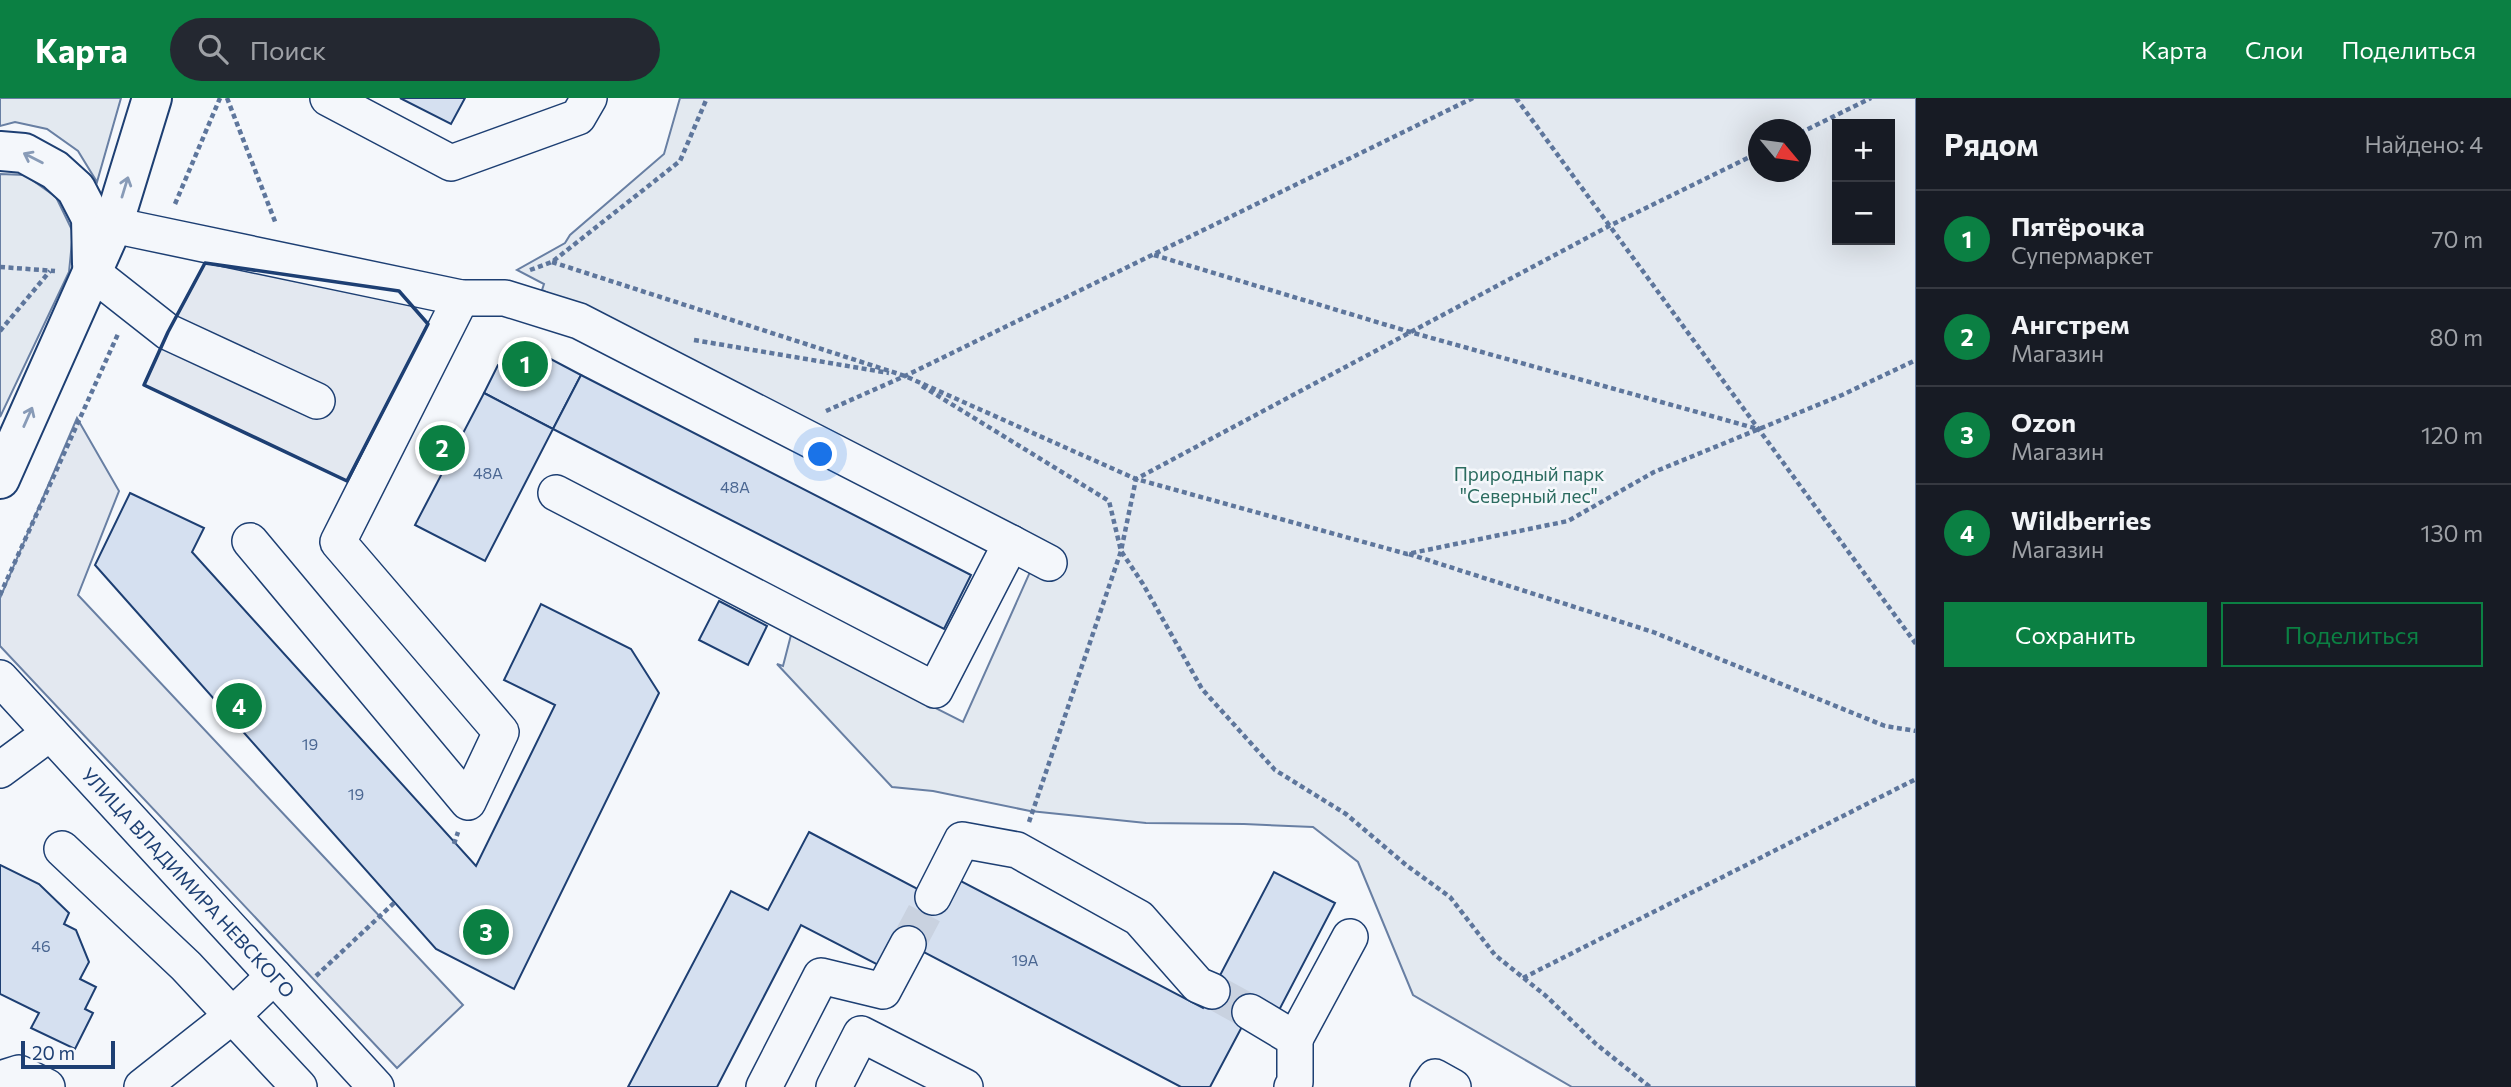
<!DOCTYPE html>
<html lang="ru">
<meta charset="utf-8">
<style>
:root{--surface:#171b24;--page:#242831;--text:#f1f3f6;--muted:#9ea1a6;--line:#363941;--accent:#0b8043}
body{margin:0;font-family:Commissioner,sans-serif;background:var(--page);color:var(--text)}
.controls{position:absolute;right:21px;top:21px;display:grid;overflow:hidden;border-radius:0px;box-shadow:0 7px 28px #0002}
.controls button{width:63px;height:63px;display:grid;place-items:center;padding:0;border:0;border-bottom:2px solid var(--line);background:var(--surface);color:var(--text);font:35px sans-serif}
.compass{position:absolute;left:1748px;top:21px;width:63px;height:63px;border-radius:50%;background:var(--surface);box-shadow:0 7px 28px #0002;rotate:119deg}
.scale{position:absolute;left:21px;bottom:18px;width:94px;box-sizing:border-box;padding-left:7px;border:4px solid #1d3f73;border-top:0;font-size:19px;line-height:24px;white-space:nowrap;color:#1d3f73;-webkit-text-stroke:5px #f4f7fb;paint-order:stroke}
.you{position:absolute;left:821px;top:357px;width:24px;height:24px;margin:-18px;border:5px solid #fff;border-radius:50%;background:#1a73e8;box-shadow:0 0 0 10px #1a73e833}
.badge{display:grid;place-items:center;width:46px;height:46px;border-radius:50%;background:var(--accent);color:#fff;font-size:23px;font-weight:700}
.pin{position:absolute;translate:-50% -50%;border:4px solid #fff;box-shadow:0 2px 7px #0006}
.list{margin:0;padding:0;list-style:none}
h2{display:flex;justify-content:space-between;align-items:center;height:91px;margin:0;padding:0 28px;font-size:30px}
h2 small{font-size:23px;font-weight:400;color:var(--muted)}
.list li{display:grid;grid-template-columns:46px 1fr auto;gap:21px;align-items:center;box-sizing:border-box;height:98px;padding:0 28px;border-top:2px solid var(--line)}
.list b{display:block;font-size:26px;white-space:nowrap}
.list p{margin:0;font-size:23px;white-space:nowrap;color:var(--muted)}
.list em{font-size:23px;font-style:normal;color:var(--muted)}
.actions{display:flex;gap:14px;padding:21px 28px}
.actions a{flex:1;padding:16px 0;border:2px solid var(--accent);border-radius:0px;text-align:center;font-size:24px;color:var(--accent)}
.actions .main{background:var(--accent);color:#fff}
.icon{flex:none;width:38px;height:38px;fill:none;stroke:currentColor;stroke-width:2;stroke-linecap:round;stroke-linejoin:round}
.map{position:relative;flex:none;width:1916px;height:989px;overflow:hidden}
header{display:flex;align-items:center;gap:42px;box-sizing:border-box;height:98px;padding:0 35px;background:var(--accent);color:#fff}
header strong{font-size:33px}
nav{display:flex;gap:38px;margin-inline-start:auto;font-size:24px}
.search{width:490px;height:63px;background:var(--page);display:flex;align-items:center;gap:18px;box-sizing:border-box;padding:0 24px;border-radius:38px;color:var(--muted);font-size:26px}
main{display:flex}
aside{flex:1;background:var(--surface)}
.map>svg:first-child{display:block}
.green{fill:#e3e9f0;stroke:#687fa3;stroke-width:2;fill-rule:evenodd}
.parking{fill:#e3e8f0;stroke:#687fa3;stroke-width:2}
.building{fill:#d5e0f0;stroke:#1d3f73;stroke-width:2}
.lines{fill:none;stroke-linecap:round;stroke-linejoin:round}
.minor-tunnel{stroke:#c9d2e0;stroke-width:35;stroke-dasharray:35 18;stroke-linecap:butt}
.minor-casing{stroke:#1d3f73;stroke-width:38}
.major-casing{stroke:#1d3f73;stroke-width:42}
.path{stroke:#5e769c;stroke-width:4.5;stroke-dasharray:5 3.5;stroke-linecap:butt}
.minor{stroke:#f4f7fb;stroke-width:35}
.major{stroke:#f4f7fb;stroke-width:38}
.wall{stroke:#1d3f73;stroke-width:3.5}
.oneway{stroke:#889bb7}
.labels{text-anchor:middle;stroke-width:5;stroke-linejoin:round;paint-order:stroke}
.number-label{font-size:16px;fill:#4b6792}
.park-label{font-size:19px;fill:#2c6c60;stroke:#f4f7fb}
.street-label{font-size:19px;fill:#1d3f73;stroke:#f4f7fb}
</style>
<header>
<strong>Карта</strong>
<div class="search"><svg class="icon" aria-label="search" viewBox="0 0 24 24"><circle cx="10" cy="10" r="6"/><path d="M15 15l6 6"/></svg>Поиск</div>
<nav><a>Карта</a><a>Слои</a><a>Поделиться</a></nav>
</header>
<main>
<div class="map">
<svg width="1916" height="989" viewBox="0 0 1916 989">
<rect width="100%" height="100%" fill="#f4f7fb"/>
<g class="green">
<path d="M0,0H121L97,84L78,53L47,31L15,24L0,28Z"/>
<path d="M680,0H1916V989H1572L1413,897L1358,764L1313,729L1244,726L1146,725L1030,713L933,693L892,689L777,566L783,568L791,537L963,624L1043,445L542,192L544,186L517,172L565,145L570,137L664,56ZM1837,26H1890V142H1837ZM1758,32H1800V74H1758Z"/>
<path d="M0,76L25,77L56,99L73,134L69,174L0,319Z"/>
</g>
<g class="parking">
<path d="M205,165L399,193L428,226L347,383L144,287L168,234Z"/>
<path d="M77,320L119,393L78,497L463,907L397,970L0,548V500Z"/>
</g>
<g class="building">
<path d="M400,0H465L451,26Z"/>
<path d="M517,257L547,259L581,277L553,331L484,295L498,267Z"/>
<path d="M581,277L971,477L944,531L553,331Z"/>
<path d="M484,295L553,331L485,463L415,427Z"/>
<path d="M130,395L204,430L192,454L476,768L555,607L504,582L541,506L631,551L659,595L514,891L436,851L95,467Z"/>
<path d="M719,503L767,528L748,567L699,542Z"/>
<path d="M809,734L944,805L957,781L1203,910L1274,774L1335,805L1276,918L1254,906L1210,989H1181L901,842L886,871L801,827L717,989H628L731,793L768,812Z"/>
<path d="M0,767L39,786L69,815L64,826L76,832L89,864L80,881L96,889L85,911L93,915L75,951L31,930L39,915L0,896Z"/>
</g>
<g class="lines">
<g class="minor-tunnel">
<path d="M908,846L933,799"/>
<path d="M1212,893L1250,914"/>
</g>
<g class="minor-casing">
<g id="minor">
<path d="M328,0L451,65L578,19L589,0"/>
<path d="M113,127L461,200H505L579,223L1011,445L935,592L556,395"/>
<path d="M93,175L168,234L317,303"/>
<path d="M250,443L468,704L501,634L338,444L461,200"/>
<path d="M1011,445L1049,465"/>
<path id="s1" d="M0,580L376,989"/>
<path d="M0,672L50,635"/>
<path d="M62,751L186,868L299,989"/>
<path d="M933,799L962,742L1017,752L1139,820L1198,887L1212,893"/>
<path d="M1250,914L1295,941V984L1292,989"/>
<path d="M1295,941L1350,839"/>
<path d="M0,981L19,975L47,989"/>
<path d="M142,989L232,918L274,878"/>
<path d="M764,989L821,878L883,893L908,846"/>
<path d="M834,989L861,936L965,989"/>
<path d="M1428,989L1435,979L1453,989"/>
</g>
</g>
<g class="major-casing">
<g id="major">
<path d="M0,53L24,55L55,72L76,91L91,120L92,166"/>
<path d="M0,381L113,127L152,0"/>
</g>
</g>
<g class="path">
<path d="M227,0L276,126"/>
<path d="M1516,0L1916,546"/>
<path d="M1800,35L1871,0"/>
<path d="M175,106L220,0"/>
<path d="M1154,157L1410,234L1758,331"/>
<path d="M552,164L905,278L1136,381L1407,456L1568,423L1654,374L1842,297L1916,262"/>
<path d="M0,169L55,173"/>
<path d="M530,172L552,164L680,63L707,0"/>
<path d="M0,233L50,173"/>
<path d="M694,242L889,275"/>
<path d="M922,288L1109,403L1121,453L1143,486L1202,591L1275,672L1346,716L1406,767L1450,799L1495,857L1546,898L1596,946L1650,989"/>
<path d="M826,313L905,278L1473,0"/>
<path d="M1409,456L1653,534L1885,628L1916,633"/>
<path d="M0,497L118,236"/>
<path d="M1029,724L1121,453L1136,381L1609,128L1758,55"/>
<path d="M454,746L458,734"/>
<path d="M316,878L395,804"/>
<path d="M1523,880L1916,681"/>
</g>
<use href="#minor" class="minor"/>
<use href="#major" class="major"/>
<path class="wall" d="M205,165L399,193L428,226L347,383L144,287L168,234Z"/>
</g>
<defs><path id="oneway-shaft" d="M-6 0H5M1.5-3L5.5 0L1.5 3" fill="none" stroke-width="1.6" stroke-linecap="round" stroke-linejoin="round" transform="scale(1.75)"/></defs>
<g class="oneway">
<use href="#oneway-shaft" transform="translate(33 60) rotate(-153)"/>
<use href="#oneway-shaft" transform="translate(125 89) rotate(-73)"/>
<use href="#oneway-shaft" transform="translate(28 319) rotate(-66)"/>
</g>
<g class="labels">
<g class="number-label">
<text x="488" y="381">48А</text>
<text x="735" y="395">48А</text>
<text x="310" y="652">19</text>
<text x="356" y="702">19</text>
<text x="41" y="854">46</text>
<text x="1025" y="868">19А</text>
</g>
<g class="park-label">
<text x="1529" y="383">Природный парк<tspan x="1529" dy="22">"Северный лес"</tspan></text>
</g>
<g class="street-label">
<text dy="7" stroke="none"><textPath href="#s1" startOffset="278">УЛИЦА ВЛАДИМИРА НЕВСКОГО</textPath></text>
</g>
</g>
</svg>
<div class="controls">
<button>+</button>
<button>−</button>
</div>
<svg class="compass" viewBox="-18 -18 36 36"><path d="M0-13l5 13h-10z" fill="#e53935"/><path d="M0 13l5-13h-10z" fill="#9ea1a6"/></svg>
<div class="scale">20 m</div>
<div class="you"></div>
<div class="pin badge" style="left:525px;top:266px">1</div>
<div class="pin badge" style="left:442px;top:350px">2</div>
<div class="pin badge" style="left:486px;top:834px">3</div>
<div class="pin badge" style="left:239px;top:608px">4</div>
</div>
<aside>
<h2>Рядом<small>Найдено: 4</small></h2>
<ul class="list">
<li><span class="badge">1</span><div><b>Пятёрочка</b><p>Супермаркет</p></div><em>70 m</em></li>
<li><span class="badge">2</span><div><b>Ангстрем</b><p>Магазин</p></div><em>80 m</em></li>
<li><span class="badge">3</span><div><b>Ozon</b><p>Магазин</p></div><em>120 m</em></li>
<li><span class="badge">4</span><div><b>Wildberries</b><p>Магазин</p></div><em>130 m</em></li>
</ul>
<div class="actions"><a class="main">Сохранить</a><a>Поделиться</a></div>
</aside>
</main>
